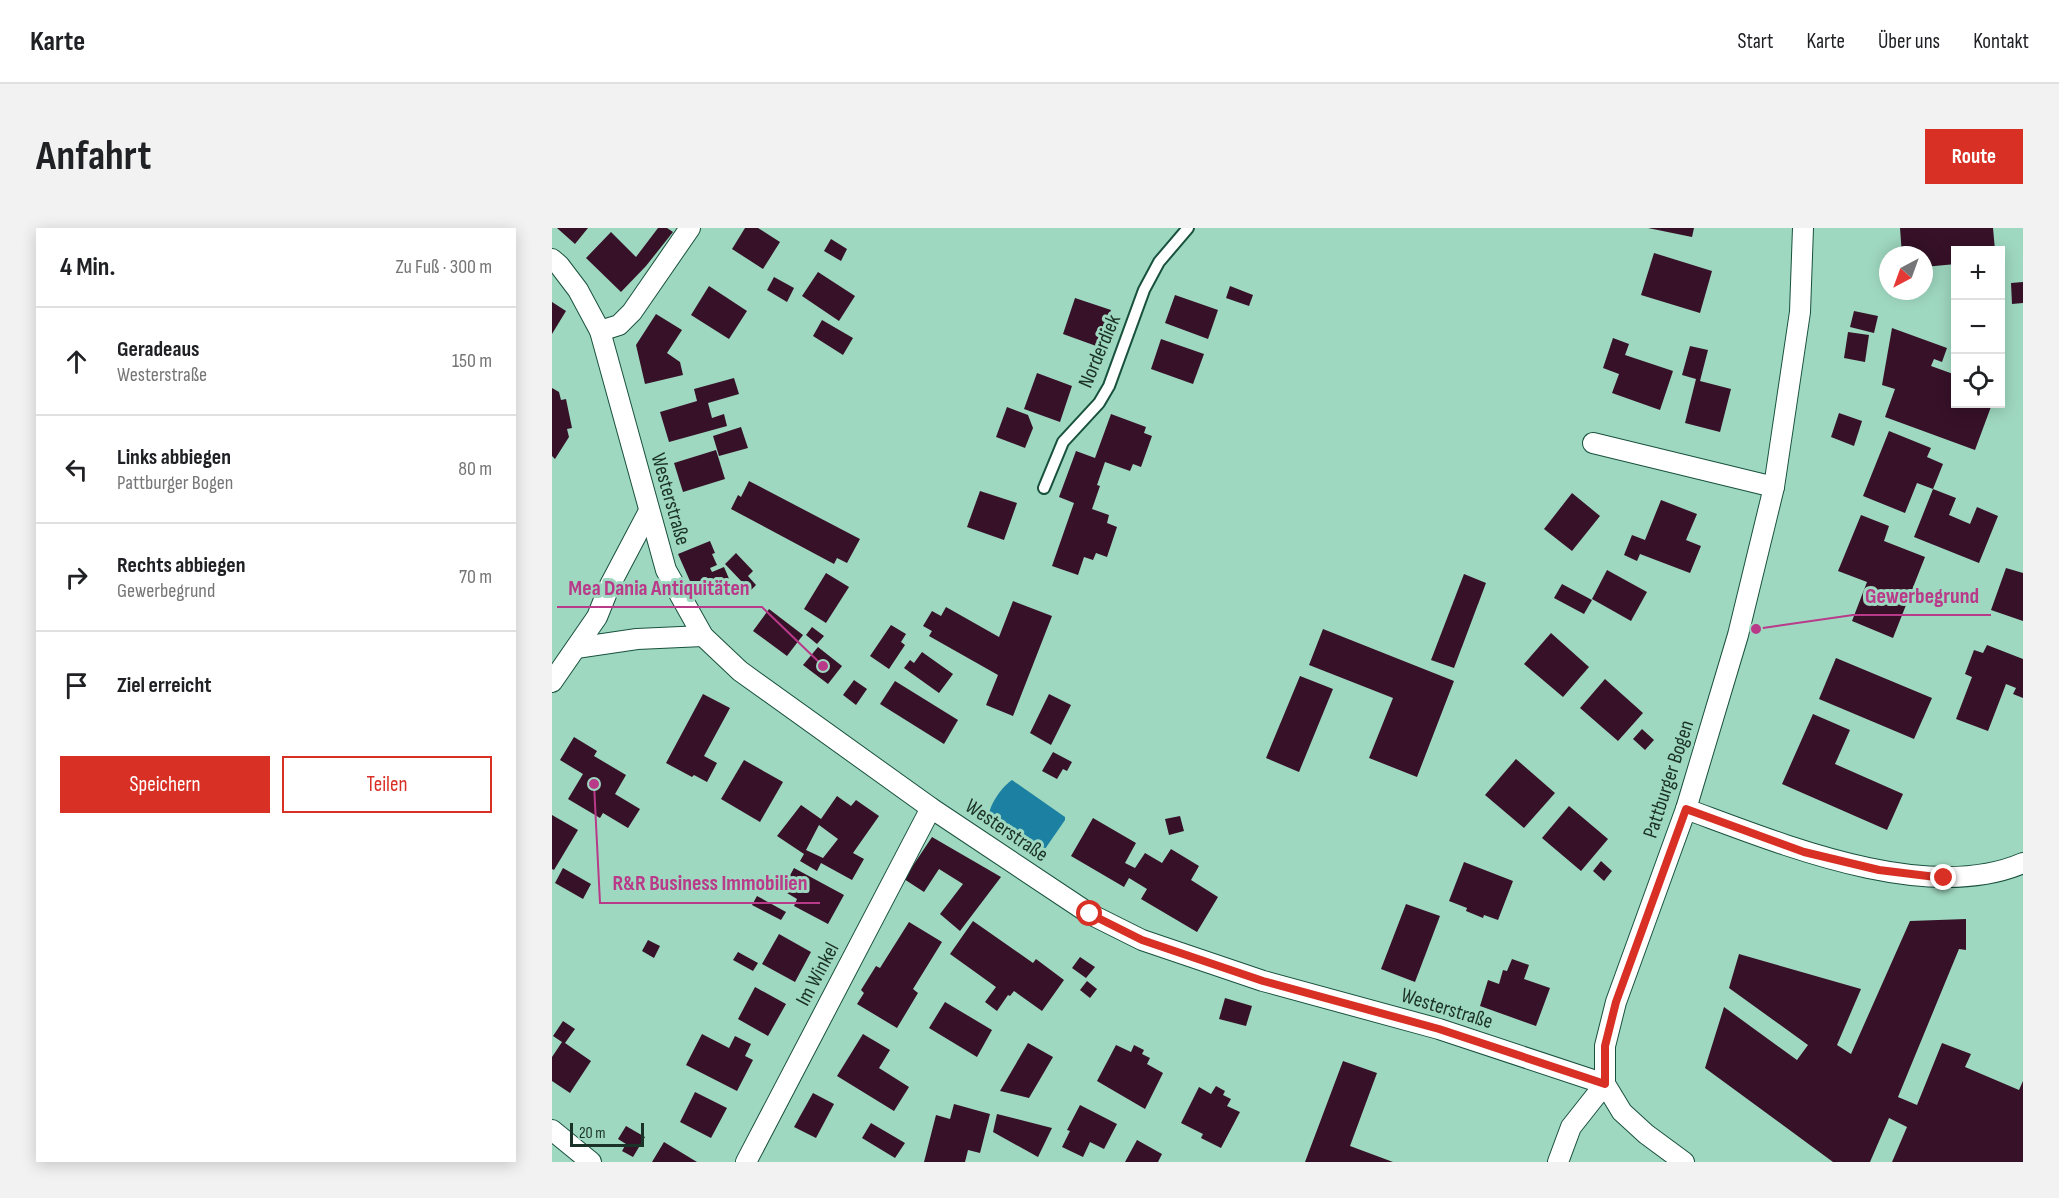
<!DOCTYPE html>
<html lang="de">
<meta charset="utf-8">
<style>
:root{--surface:#fff;--page:#f2f2f2;--text:#202124;--muted:#757577;--line:#e0e0e0;--accent:#d93025}
body{margin:0;font-family:"Sofia Sans Condensed",sans-serif;background:var(--page);color:var(--text)}
.controls{position:absolute;right:18px;top:18px;display:grid;overflow:hidden;border-radius:0px;box-shadow:0 3px 15px #0003}
.controls button{width:54px;height:54px;display:grid;place-items:center;padding:0;border:0;border-bottom:2px solid var(--line);background:var(--surface);color:var(--text);font:30px sans-serif}
.compass{position:absolute;left:1327px;top:18px;width:54px;height:54px;border-radius:50%;background:var(--surface);box-shadow:0 3px 15px #0003;rotate:221deg}
.scale{position:absolute;left:18px;bottom:15px;width:74px;box-sizing:border-box;padding-left:6px;border:3px solid #1b3228;border-top:0;font-size:16px;line-height:21px;white-space:nowrap;color:#1b3228;-webkit-text-stroke:4px #9fd8c0;paint-order:stroke}
.stop{position:absolute;width:18px;height:18px;margin:-14px;border:4px solid #d93025;border-radius:50%;background:#fff}
.stop.end{background:#d93025;border-color:#fff;box-shadow:0 2px 6px #0008}
.list{margin:0;padding:0;list-style:none}
h2{display:flex;justify-content:space-between;align-items:center;height:78px;margin:0;padding:0 24px;font-size:26px}
h2 small{font-size:20px;font-weight:400;color:var(--muted)}
.list li{display:grid;grid-template-columns:39px 1fr auto;gap:18px;align-items:center;box-sizing:border-box;height:108px;padding:0 24px;border-top:2px solid var(--line)}
.list b{display:block;font-size:22px;white-space:nowrap}
.list p{margin:0;font-size:20px;white-space:nowrap;color:var(--muted)}
.list em{font-size:20px;font-style:normal;color:var(--muted)}
.actions{display:flex;gap:12px;padding:18px 24px}
.actions a{flex:1;padding:14px 0;border:2px solid var(--accent);border-radius:0px;text-align:center;font-size:21px;color:var(--accent)}
.actions .main{background:var(--accent);color:#fff}
.icon{flex:none;width:33px;height:33px;fill:none;stroke:currentColor;stroke-width:2;stroke-linecap:round;stroke-linejoin:round}
.map{position:relative;flex:none;width:1471px;height:934px;overflow:hidden;border-radius:0px}
header{display:flex;align-items:center;gap:36px;box-sizing:border-box;height:84px;padding:0 30px;background:var(--surface);border-bottom:2px solid var(--line)}
header strong{font-size:28px}
nav{display:flex;gap:33px;margin-inline-start:auto;font-size:21px}
.intro{display:flex;align-items:center;justify-content:space-between;box-sizing:border-box;height:144px;padding:0 36px}
h1{margin:0;font-size:42px}
.button{padding:15px 27px;border-radius:0px;background:var(--accent);color:#fff;font-size:21px;font-weight:700}
main{display:flex;gap:36px;padding:0 36px}
aside{flex:1;background:var(--surface);border-radius:0px;box-shadow:0 3px 15px #0003}
.map>svg:first-child{display:block}
.water{fill:#1b80a1}
.building{fill:#371128;fill-rule:evenodd}
.lines{fill:none;stroke-linecap:round;stroke-linejoin:round}
.lane-casing{stroke:#18513d;stroke-width:14}
.street-casing{stroke:#18513d;stroke-width:22}
.lane{stroke:#fff;stroke-width:10}
.street{stroke:#fff;stroke-width:20}
.route{stroke:#d93025;stroke-width:8}
.labels{text-anchor:middle;stroke-width:6;stroke-linejoin:round;paint-order:stroke}
.street-label{font-size:21px;fill:#1b3228;stroke:#9fd8c0}
.leader{fill:none;stroke:#b83a89;stroke-width:2}
.callout-dot{fill:#b83a89;stroke:#9fd8c0;stroke-width:2}
.callout-label{font-size:22px;text-anchor:middle;font-weight:bold;fill:#b83a89;stroke:#9fd8c0;stroke-width:6;stroke-linejoin:round;paint-order:stroke}
</style>
<header>
<strong>Karte</strong>
<nav><a>Start</a><a>Karte</a><a>Über uns</a><a>Kontakt</a></nav>
</header>
<div class="intro"><h1>Anfahrt</h1><a class="button">Route</a></div>
<main>
<aside>
<h2>4 Min.<small>Zu Fuß · 300 m</small></h2>
<ul class="list">
<li><svg class="icon" aria-label="ahead" viewBox="0 0 24 24"><path d="M12 20V5M6 11l6-6 6 6"/></svg><div><b>Geradeaus</b><p>Westerstraße</p></div><em>150 m</em></li>
<li><svg class="icon" aria-label="left" viewBox="0 0 24 24"><path d="M17 20v-9H6M10 6l-5 5 5 5"/></svg><div><b>Links abbiegen</b><p>Pattburger Bogen</p></div><em>80 m</em></li>
<li><svg class="icon" aria-label="right" viewBox="0 0 24 24"><path d="M7 20v-9h11M14 6l5 5-5 5"/></svg><div><b>Rechts abbiegen</b><p>Gewerbegrund</p></div><em>70 m</em></li>
<li><svg class="icon" aria-label="arrive" viewBox="0 0 24 24"><path d="M6 21V4h12l-3 4 3 4H6"/></svg><div><b>Ziel erreicht</b></div></li>
</ul>
<div class="actions"><a class="main">Speichern</a><a>Teilen</a></div>
</aside>
<div class="map">
<svg width="1471" height="934" viewBox="0 0 1471 934">
<rect width="100%" height="100%" fill="#9fd8c0"/>
<path class="water" d="M460,552L513,589V592L493,621L489,623L484,622L437,587C438,575 451,558 460,552Z"/>
<g class="building">
<path d="M5,0H36L23,16Z"/>
<path d="M106,0H115L121,4L94,38L69,64L34,30L59,4L84,29Z"/>
<path d="M193,0H206L228,14L211,41L180,21Z"/>
<path d="M1096,0H1142L1140,9Z"/>
<path d="M1348,0H1441L1443,22H1404V36L1372,39V27H1350Z"/>
<path d="M279,11L295,21L289,33L272,23Z"/>
<path d="M1102,25L1160,43L1148,85L1089,67Z"/>
<path d="M266,44L303,68L287,93L250,68Z"/>
<path d="M222,49L242,60L235,74L215,62Z"/>
<path d="M1471,54V75L1460,76L1459,55Z"/>
<path d="M157,58L195,83L177,111L139,87Z"/>
<path d="M678,58L701,67L697,78L674,70Z"/>
<path d="M623,67L666,82L656,111L613,95Z"/>
<path d="M523,70L559,82L547,119L511,106Z"/>
<path d="M0,74L14,83L0,106Z"/>
<path d="M1302,83L1326,88L1322,105L1298,99Z"/>
<path d="M104,86L130,102L115,125L128,134L131,147L93,156L84,117Z"/>
<path d="M270,92L301,110L291,127L261,108Z"/>
<path d="M1340,100L1395,120L1390,134L1382,131L1379,138L1404,147V176H1440L1423,222L1333,189L1343,161L1330,157Z"/>
<path d="M1296,104L1317,107L1313,134L1292,130Z"/>
<path d="M1061,110L1077,116L1073,127L1121,143L1108,182L1060,165L1067,146L1051,140Z"/>
<path d="M609,111L652,126L641,156L599,141Z"/>
<path d="M1138,118L1156,122L1148,153L1179,161L1168,204L1133,195L1144,151L1130,147Z"/>
<path d="M485,145L520,158L508,194L472,181Z"/>
<path d="M182,150L187,166L156,175L160,190L172,186L175,198L117,214L108,184L145,173L142,161Z"/>
<path d="M0,160L7,164L9,172L14,171L20,200L15,201L17,209L3,231L0,228Z"/>
<path d="M455,179L476,187L481,200L473,220L444,209Z"/>
<path d="M1287,185L1310,193L1302,218L1279,209Z"/>
<path d="M559,186L594,199L592,205L600,208L589,239L581,236L578,243L553,234L545,257L548,258L540,281L557,287L555,295L565,299L555,329L544,325L541,332L532,329L526,347L500,338L522,275L507,269L524,223L543,230Z"/>
<path d="M189,199L196,220L167,228L161,208Z"/>
<path d="M1337,203L1379,220L1375,229L1391,236L1381,261L1404,270L1397,287L1418,296L1425,279L1446,288L1427,335L1362,309L1381,261L1365,255L1353,285L1311,268Z"/>
<path d="M164,222L173,251L131,264L122,235Z"/>
<path d="M197,253L308,311L295,335L285,330L282,336L179,281L186,267L189,269Z"/>
<path d="M428,263L465,275L452,312L415,299Z"/>
<path d="M1020,265L1048,288L1020,323L992,301Z"/>
<path d="M1109,272L1145,286L1134,312L1149,318L1138,345L1088,326L1085,333L1072,327L1080,307L1093,312Z"/>
<path d="M1309,287L1337,298L1332,313L1373,329L1341,410L1300,393L1315,354L1286,343Z"/>
<path d="M158,313L163,325L160,326L165,337L158,340L160,344L172,339L178,353L145,369L126,326Z"/>
<path d="M184,325L201,343L196,348L204,357L193,368L185,359L190,354L173,336Z"/>
<path d="M1454,340L1471,345V393L1439,382Z"/>
<path d="M1055,342L1095,364L1079,393L1040,371Z"/>
<path d="M274,345L297,359L274,395L252,381Z"/>
<path d="M912,346L934,355L902,440L879,432Z"/>
<path d="M1010,356L1040,372L1032,386L1002,370Z"/>
<path d="M461,373L500,388L461,488L434,477L446,447L377,408L380,403L371,398L380,383L389,388L394,379L447,409Z"/>
<path d="M217,381L251,407L235,428L201,403Z"/>
<path d="M339,397L354,406L349,414L353,417L337,441L318,428Z"/>
<path d="M260,399L272,408L265,416L254,407Z"/>
<path d="M771,401L902,453L865,549L817,530L841,470L757,437Z"/>
<path d="M999,405L1037,439L1011,469L972,436Z"/>
<path d="M1435,417L1471,431V470L1461,466L1464,460L1454,456L1436,503L1404,491L1420,449L1413,446L1422,422L1431,425Z"/>
<path d="M266,419L290,438L276,456L251,437Z"/>
<path d="M370,424L401,446L387,465L352,440L358,432L362,435Z"/>
<path d="M1284,430L1380,470L1362,511L1267,471Z"/>
<path d="M748,448L781,461L747,544L714,530Z"/>
<path d="M1053,451L1091,485L1066,513L1028,480Z"/>
<path d="M302,452L315,461L304,477L291,467Z"/>
<path d="M343,453L406,492L392,516L328,476Z"/>
<path d="M151,466L178,480L152,528L165,535L155,554L142,547L140,549L114,535Z"/>
<path d="M497,466L519,477L499,517L478,505Z"/>
<path d="M1261,486L1298,502L1283,536L1351,566L1335,602L1230,556Z"/>
<path d="M1090,501L1102,512L1093,522L1081,511Z"/>
<path d="M22,509L45,523L42,528L74,547L63,566L88,581L76,600L51,585L48,590L16,571L31,546L8,532Z"/>
<path d="M501,524L520,534L515,543L511,541L505,551L490,543Z"/>
<path d="M964,531L1003,565L972,600L933,567Z"/>
<path d="M192,532L231,554L208,594L169,571Z"/>
<path d="M285,568L299,578L304,572L327,588L301,625L312,631L300,652L269,635L265,643L248,633L252,626L225,608L249,577L269,591ZM267,597L286,611L271,630L254,622Z"/>
<path d="M1017,578L1056,611L1029,643L990,610Z"/>
<path d="M0,587L26,602L2,642L0,641Z"/>
<path d="M628,588L632,603L617,607L613,591Z"/>
<path d="M541,590L584,615L573,635L583,640L593,625L610,635L619,621L647,638L639,652L666,669L645,704L589,671L595,661L577,650L572,659L519,628Z"/>
<path d="M380,609L449,649L408,703L388,686L411,656L387,641L372,664L352,651Z"/>
<path d="M1049,633L1060,643L1052,653L1041,643Z"/>
<path d="M912,634L961,653L946,692L932,687L931,690L914,683L915,680L897,673Z"/>
<path d="M11,640L39,656L31,671L3,655Z"/>
<path d="M242,640L292,667L276,696L242,678L245,671L230,662Z"/>
<path d="M205,668L234,684L229,692L200,677Z"/>
<path d="M854,676L888,688L863,754L829,741Z"/>
<path d="M1414,691V722L1407,721L1346,869L1365,877L1390,815L1419,826L1413,839L1467,862L1471,853V934H1340L1355,899L1337,890L1318,934H1281L1153,840L1172,779L1245,832L1256,817L1177,760L1187,726L1309,761L1285,817L1299,826L1358,693Z"/>
<path d="M421,693L481,735L484,731L512,752L490,783L462,763L458,768L456,767L445,783L433,774L444,759L398,726Z"/>
<path d="M357,694L390,714L361,761L366,765L345,800L305,776L312,765L309,762L324,738L328,740Z"/>
<path d="M227,706L259,724L243,754L210,736Z"/>
<path d="M96,712L108,718L102,730L90,723Z"/>
<path d="M186,724L206,735L201,743L181,732Z"/>
<path d="M528,729L543,739L534,750L520,740Z"/>
<path d="M960,731L977,737L972,751L998,760L984,798L928,778L936,752L947,756L951,742L955,743Z"/>
<path d="M535,753L545,761L538,770L528,762Z"/>
<path d="M203,759L234,776L216,808L186,791Z"/>
<path d="M673,770L700,778L694,798L667,791Z"/>
<path d="M393,774L440,802L425,829L377,800Z"/>
<path d="M11,793L23,801L13,815L39,833L18,865L0,853V829L10,814L1,808Z"/>
<path d="M150,806L177,820L183,808L199,816L193,828L201,832L185,863L134,837Z"/>
<path d="M311,806L338,822L327,840L357,859L342,883L285,848Z"/>
<path d="M476,815L501,829L477,870L448,863Z"/>
<path d="M564,817L579,824L582,817L592,822L590,826L598,830L595,836L611,845L593,881L545,853Z"/>
<path d="M791,833L825,845L798,918L841,934H753Z"/>
<path d="M664,858L673,863L671,867L679,871L675,878L688,884L669,920L649,910L651,906L629,895L647,859L659,866Z"/>
<path d="M143,864L175,880L159,910L128,894Z"/>
<path d="M261,865L282,876L264,910L242,899Z"/>
<path d="M402,876L438,886L428,925L416,922L413,934H372L384,887L398,891Z"/>
<path d="M528,877L565,896L552,921L538,914L531,929L510,919L518,903L515,902Z"/>
<path d="M445,886L500,900L486,929L441,904Z"/>
<path d="M319,895L353,915L343,930L310,910Z"/>
<path d="M74,898L93,909L81,929L70,923L74,916L66,911Z"/>
<path d="M585,912L610,926L606,934H573Z"/>
<path d="M112,914L145,934H100Z"/>
</g>
<g class="lines">
<g class="lane-casing">
<path id="lane" d="M492,260L511,214L547,175L557,158L592,62L607,34L636,0"/>
</g>
<g class="street-casing">
<g id="street">
<path d="M0,31L7,37L26,62L48,103L114,342L151,408L188,443L379,580L538,686L590,712L711,753L887,801L1053,856L1070,884L1094,906L1132,934"/>
<path d="M48,103L67,97L80,84L138,0"/>
<path d="M1041,215L1222,259"/>
<path d="M24,420L85,411L151,408"/>
<path d="M0,454L45,389L58,357L97,283"/>
<path d="M1134,581C1227,615 1374,677 1471,635"/>
<path d="M1053,856V818L1064,774L1134,581L1186,407L1222,259L1248,84L1251,0"/>
<path d="M0,902L39,934"/>
<path d="M194,934L379,580"/>
<path d="M1006,934L1019,899L1053,856"/>
</g>
</g>
<use href="#lane" class="lane"/>
<use href="#street" class="street"/>
</g>
<g class="lines">
<path class="route" d="M538,686L590,712L711,753L887,801L1053,856V818L1064,774L1134,581L1252,624L1327,642L1392,650"/>
</g>
<g class="labels">
<g class="street-label">
<text transform="translate(547 123) rotate(-67)" y="7">Norderdiek</text>
<text transform="translate(119 271) rotate(74)" y="7">Westerstraße</text>
<text transform="translate(1116 551) rotate(-72)" y="7">Pattburger Bogen</text>
<text transform="translate(455 602) rotate(34)" y="7">Westerstraße</text>
<text transform="translate(265 746) rotate(-62)" y="7">Im Winkel</text>
<text transform="translate(895 780) rotate(17)" y="7">Westerstraße</text>
</g>
</g>
<path class="leader" d="M271 438L210 379H5M1204 401L1301 387H1439M42 556L48 675H268"/>
<g class="callout-dot">
<circle cx="271" cy="438" r="6"/>
<circle cx="1204" cy="401" r="6"/>
<circle cx="42" cy="556" r="6"/>
</g>
<g class="callout-label">
<text x="107" y="367">Mea Dania Antiquitäten</text>
<text x="1370" y="375">Gewerbegrund</text>
<text x="158" y="662">R&amp;R Business Immobilien</text>
</g>
</svg>
<div class="controls">
<button>+</button>
<button>−</button>
<button><svg class="icon" aria-label="locate" viewBox="0 0 24 24"><circle cx="12" cy="12" r="6"/><path d="M12 2v4M12 18v4M2 12h4M18 12h4"/></svg></button>
</div>
<svg class="compass" viewBox="-18 -18 36 36"><path d="M0-13l5 13h-10z" fill="#e53935"/><path d="M0 13l5-13h-10z" fill="#757577"/></svg>
<div class="scale">20 m</div>
<div class="stop" style="left:538px;top:686px"></div>
<div class="stop end" style="left:1392px;top:650px"></div>
</div>
</main>
